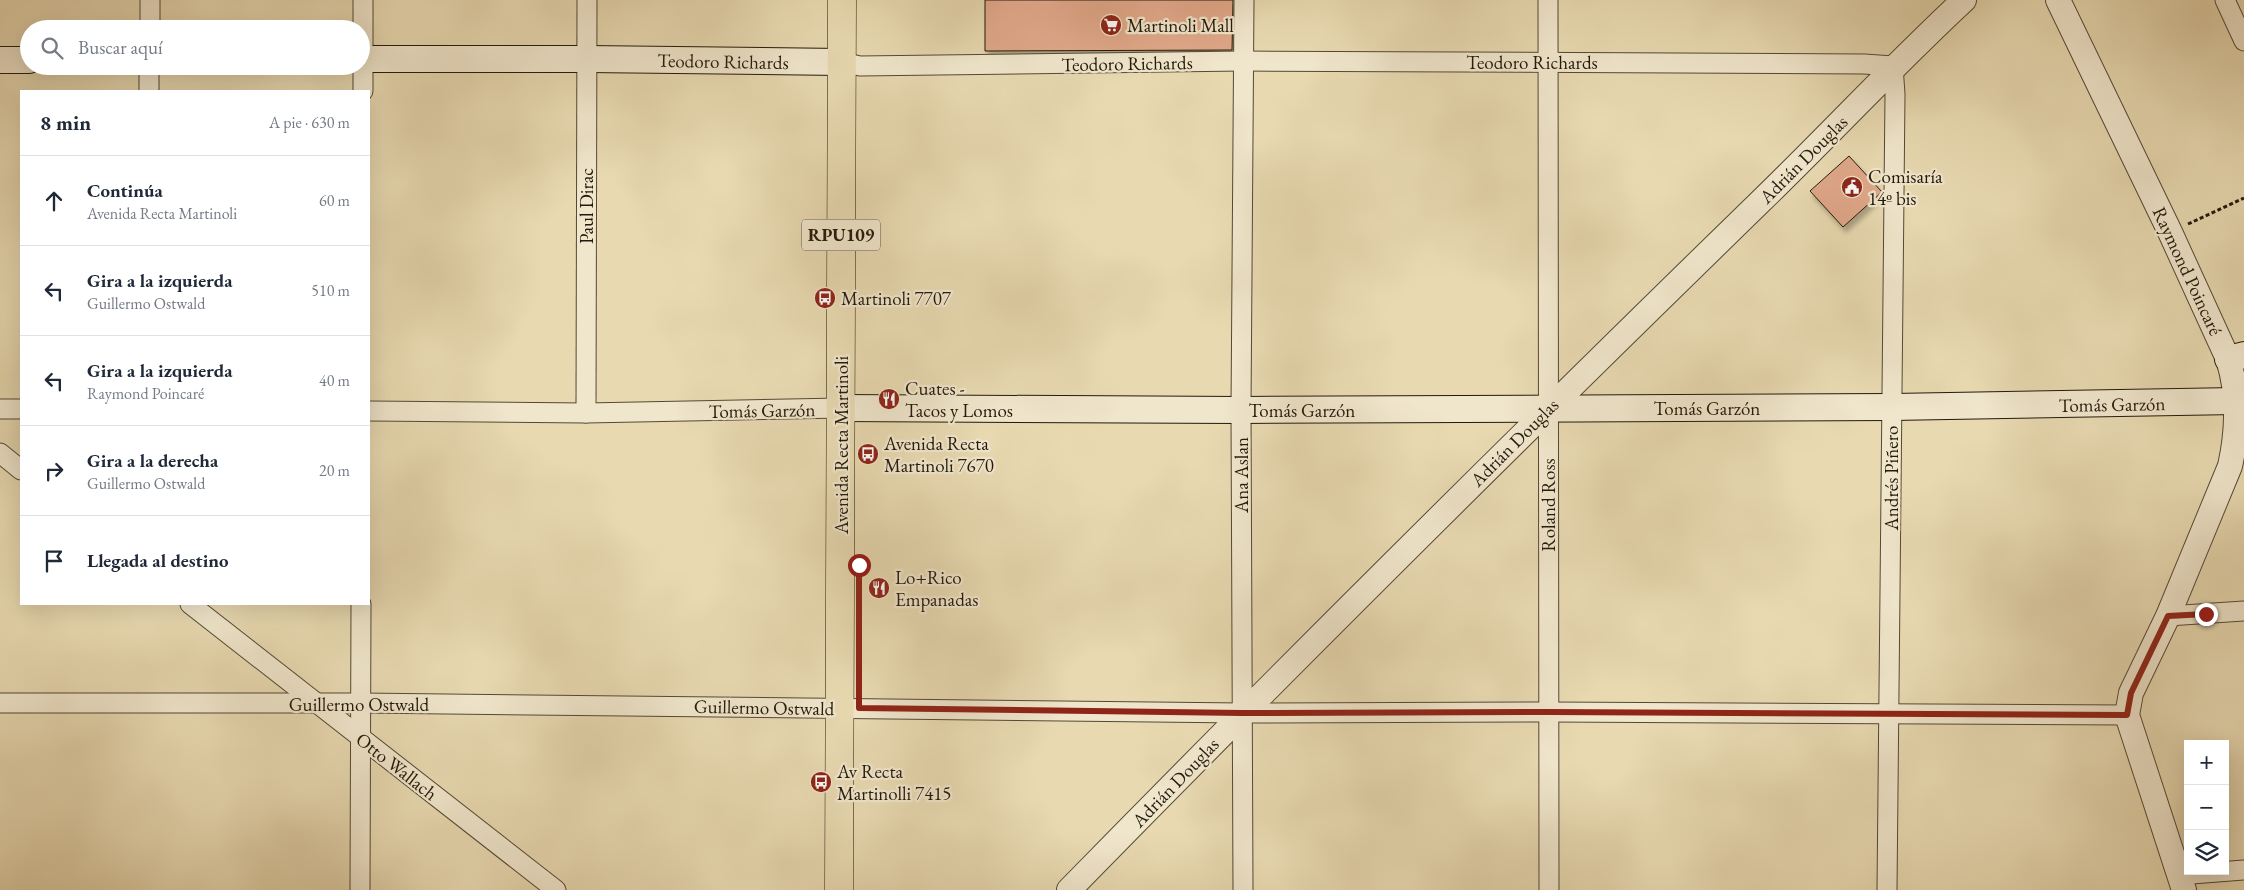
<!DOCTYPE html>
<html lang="es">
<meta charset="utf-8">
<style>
:root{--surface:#fff;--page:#f2f2f3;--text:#1f2937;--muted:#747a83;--line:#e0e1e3}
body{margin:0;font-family:"EB Garamond",serif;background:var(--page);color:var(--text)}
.controls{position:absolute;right:15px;bottom:15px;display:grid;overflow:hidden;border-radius:0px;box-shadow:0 5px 20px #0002}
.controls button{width:45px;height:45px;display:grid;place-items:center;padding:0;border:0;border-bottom:1px solid var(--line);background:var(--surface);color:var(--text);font:25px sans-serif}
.stop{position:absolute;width:15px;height:15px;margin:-11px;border:4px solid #8f2418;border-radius:50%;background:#fff}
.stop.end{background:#8f2418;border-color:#fff;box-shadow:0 1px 5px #0008}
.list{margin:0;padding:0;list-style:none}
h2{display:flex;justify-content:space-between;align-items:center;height:65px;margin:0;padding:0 20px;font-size:21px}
h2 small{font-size:16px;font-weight:400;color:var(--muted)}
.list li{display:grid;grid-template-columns:32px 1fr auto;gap:15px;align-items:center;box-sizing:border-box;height:90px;padding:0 20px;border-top:1px solid var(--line)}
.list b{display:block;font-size:19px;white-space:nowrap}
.list p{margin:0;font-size:16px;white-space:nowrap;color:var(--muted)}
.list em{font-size:16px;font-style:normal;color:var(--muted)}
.icon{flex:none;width:28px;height:28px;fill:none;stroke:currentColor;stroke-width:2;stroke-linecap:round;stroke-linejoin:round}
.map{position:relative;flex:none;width:2244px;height:890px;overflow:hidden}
.search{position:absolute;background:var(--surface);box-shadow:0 5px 20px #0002;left:20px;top:20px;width:350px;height:55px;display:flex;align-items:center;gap:12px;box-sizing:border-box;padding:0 18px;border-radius:28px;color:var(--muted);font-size:19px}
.panel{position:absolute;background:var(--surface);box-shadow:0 5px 20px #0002;left:20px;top:90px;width:350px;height:515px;border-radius:0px}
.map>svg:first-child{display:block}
.building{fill:#e0a88a;stroke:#23190c;filter:url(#shadow)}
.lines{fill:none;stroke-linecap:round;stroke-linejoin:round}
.minor-casing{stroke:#544935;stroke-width:21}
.tertiary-casing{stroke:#544935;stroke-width:26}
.secondary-casing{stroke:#23190c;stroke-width:28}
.primary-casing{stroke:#23190c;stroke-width:29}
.path{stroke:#23190c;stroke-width:3;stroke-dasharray:4 2.5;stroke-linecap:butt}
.minor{stroke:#f0e6cc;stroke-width:19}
.tertiary{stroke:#f0e6cc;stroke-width:24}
.secondary{stroke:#f0e6cc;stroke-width:26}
.primary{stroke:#e8d9b1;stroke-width:28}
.route{stroke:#8f2418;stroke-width:6}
.labels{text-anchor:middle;stroke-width:4.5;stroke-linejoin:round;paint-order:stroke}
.shield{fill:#f0e6cc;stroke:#605646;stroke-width:1}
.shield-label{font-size:18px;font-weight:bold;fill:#23190c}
.poi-label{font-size:19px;fill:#23190c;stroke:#f0e6cc;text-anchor:start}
.street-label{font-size:19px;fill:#23190c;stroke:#f0e6cc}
</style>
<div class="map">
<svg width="2244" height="890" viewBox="0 0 2244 890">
<defs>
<filter id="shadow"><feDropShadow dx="3" dy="5.5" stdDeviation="2.5" flood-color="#0004"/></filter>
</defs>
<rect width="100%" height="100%" fill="#e8d9b1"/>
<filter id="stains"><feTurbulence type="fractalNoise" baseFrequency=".004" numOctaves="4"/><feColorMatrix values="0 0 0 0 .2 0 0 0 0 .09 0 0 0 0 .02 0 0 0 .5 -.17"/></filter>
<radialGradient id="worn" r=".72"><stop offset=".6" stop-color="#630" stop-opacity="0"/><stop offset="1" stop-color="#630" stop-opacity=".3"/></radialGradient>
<g class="building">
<path d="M985,0H1233L1232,50L985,51Z"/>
<path d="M1849,156L1882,192L1843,227L1810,191Z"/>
</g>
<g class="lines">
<g class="minor-casing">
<g id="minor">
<path d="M1548,0L1549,890"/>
<path d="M2225,0L2244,41"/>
<path d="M150,29V0"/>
<path d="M842,62L860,66L1243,61L1864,64L1893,66L1895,94L1887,890"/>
<path d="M149,91V66"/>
<path d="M363,91V0"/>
<path d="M0,409H21"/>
<path d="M369,411L586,413L841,408"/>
<path d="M586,413L587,0"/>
<path d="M0,453L21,470"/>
<path d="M190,604L556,890"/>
<path d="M2168,616L2244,611"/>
<path d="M0,703H361L1242,713L1549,712L2127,715"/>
<path d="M2179,875L2244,870"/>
<path d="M360,890L361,604"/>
<path d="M1243,890L1241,410L1244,0"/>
</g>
</g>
<g class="tertiary-casing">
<g id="tertiary">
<path d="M2058,0L2170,232L2228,359C2239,394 2238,430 2230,466L2168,616L2131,693L2127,715L2184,890"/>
<path d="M1069,890C1297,657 1528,428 1761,201C1829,135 1894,65 1964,0"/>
</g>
</g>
<g class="secondary-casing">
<g id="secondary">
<path d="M361,59H587L842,62"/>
<path d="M0,60H29"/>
<path d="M2228,359L2244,355"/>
<path d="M841,408L1241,410L1892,407L2236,401"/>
</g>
</g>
<g class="primary-casing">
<path id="primary" d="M839,890L842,0"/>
</g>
<path class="path" d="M2188,224L2244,198"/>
<use href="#minor" class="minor"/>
<use href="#tertiary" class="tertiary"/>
<use href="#secondary" class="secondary"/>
<use href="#primary" class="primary"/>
</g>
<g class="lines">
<path class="route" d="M859,565V708L1242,713L1549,712L2127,715L2131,693L2168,616L2206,614"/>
</g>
<defs>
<g id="supermarket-disc" transform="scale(1.125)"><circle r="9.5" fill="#8f2418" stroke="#f0e6cc"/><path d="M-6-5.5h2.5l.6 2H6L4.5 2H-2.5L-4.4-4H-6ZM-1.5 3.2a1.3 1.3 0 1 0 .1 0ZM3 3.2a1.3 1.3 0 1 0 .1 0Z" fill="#fff"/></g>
<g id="civic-disc" transform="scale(1.125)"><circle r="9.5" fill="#8f2418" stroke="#f0e6cc"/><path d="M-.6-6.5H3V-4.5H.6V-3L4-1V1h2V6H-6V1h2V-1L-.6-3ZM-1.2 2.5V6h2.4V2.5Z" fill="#fff"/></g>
<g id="bus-disc" transform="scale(1.125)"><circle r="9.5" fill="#8f2418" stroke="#f0e6cc"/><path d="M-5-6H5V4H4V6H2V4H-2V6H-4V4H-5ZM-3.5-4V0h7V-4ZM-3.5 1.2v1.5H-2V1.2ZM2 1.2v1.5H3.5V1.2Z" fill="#fff"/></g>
<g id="restaurant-disc" transform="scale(1.125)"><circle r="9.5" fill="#8f2418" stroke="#f0e6cc"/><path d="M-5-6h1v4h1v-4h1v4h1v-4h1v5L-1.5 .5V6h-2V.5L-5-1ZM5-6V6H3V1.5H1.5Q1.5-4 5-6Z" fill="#fff"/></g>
</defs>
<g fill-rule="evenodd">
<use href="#supermarket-disc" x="1111" y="25"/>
<use href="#civic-disc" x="1852" y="187"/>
<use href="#bus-disc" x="825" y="298"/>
<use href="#restaurant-disc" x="889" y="399"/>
<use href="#bus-disc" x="868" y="454"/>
<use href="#restaurant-disc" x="879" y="588"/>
<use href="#bus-disc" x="821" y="782"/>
</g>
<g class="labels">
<rect class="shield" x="802" y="219.5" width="78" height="31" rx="4"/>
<g class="shield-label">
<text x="841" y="241">RPU109</text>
</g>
<g class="poi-label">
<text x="1127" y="32">Martinoli Mall</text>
<text x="1868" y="183">Comisaría<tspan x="1868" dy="22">14º bis</tspan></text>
<text x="841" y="305">Martinoli 7707</text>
<text x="905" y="395">Cuates -<tspan x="905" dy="22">Tacos y Lomos</tspan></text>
<text x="884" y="450">Avenida Recta<tspan x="884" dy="22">Martinoli 7670</tspan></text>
<text x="895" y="584">Lo+Rico<tspan x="895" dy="22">Empanadas</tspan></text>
<text x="837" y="778">Av Recta<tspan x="837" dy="22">Martinolli 7415</tspan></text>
</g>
<g class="street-label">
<text transform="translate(723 61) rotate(1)" y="7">Teodoro Richards</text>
<text x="1532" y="69">Teodoro Richards</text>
<text transform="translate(1127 63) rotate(-1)" y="7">Teodoro Richards</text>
<text transform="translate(1803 159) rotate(-45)" y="7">Adrián Douglas</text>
<text transform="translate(586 206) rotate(-90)" y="7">Paul Dirac</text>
<text transform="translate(2188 271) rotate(65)" y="7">Raymond Poincaré</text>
<text transform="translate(2112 404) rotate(-1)" y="7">Tomás Garzón</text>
<text x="1707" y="415">Tomás Garzón</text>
<text transform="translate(762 410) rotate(-1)" y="7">Tomás Garzón</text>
<text x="1302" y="417">Tomás Garzón</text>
<text transform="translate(1514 442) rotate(-45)" y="7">Adrián Douglas</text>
<text transform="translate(841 445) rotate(-90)" y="7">Avenida Recta Martinoli</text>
<text transform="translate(1241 475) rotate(-90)" y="7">Ana Aslan</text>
<text transform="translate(1891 478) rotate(-90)" y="7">Andrés Piñero</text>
<text transform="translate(1548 505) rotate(-90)" y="7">Roland Ross</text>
<text x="359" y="711">Guillermo Ostwald</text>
<text transform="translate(764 707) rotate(1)" y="7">Guillermo Ostwald</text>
<text transform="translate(397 766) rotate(38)" y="7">Otto Wallach</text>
<text transform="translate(1175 782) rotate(-46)" y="7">Adrián Douglas</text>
</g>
</g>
<rect width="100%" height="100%" filter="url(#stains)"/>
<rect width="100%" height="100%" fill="url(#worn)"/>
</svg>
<div class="controls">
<button>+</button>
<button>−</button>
<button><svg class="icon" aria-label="layers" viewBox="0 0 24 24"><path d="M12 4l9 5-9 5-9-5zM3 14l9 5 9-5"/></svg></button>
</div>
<div class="stop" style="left:859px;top:565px"></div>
<div class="stop end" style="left:2206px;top:614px"></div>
<div class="search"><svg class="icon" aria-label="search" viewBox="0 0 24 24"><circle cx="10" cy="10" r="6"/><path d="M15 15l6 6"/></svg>Buscar aquí</div>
<section class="panel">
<h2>8 min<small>A pie · 630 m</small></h2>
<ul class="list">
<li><svg class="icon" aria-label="ahead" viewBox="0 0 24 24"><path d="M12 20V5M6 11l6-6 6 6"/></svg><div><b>Continúa</b><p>Avenida Recta Martinoli</p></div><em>60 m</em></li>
<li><svg class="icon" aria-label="left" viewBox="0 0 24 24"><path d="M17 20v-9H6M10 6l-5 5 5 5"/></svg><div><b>Gira a la izquierda</b><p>Guillermo Ostwald</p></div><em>510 m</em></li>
<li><svg class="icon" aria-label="left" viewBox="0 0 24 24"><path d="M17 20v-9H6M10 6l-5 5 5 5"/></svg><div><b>Gira a la izquierda</b><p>Raymond Poincaré</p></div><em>40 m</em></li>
<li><svg class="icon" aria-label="right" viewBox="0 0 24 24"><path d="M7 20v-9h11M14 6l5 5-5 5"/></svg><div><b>Gira a la derecha</b><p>Guillermo Ostwald</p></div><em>20 m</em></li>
<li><svg class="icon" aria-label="arrive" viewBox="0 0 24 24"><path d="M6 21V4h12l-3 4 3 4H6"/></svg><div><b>Llegada al destino</b></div></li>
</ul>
</section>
</div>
